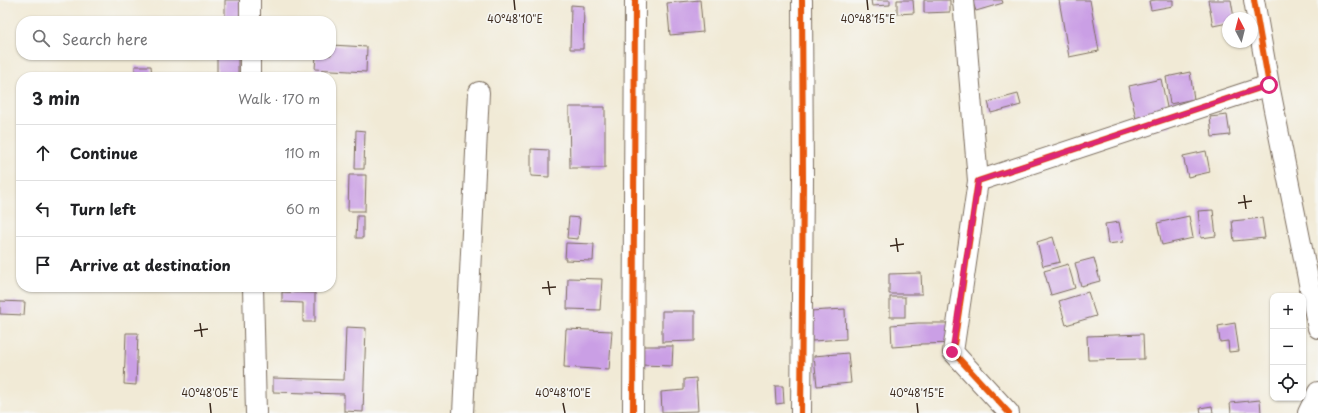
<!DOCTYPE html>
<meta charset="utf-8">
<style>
:root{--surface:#fff;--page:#f2f2f2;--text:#202124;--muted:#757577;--line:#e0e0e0}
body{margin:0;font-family:"Playpen Sans",sans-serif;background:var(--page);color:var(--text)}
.controls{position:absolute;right:12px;bottom:12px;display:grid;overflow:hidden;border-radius:8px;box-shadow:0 1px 3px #0004}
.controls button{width:36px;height:36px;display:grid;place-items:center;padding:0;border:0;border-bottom:1px solid var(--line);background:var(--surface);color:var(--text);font:20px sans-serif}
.compass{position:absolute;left:1222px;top:12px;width:36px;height:36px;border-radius:50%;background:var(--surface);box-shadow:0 1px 3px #0004;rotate:353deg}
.stop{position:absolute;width:12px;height:12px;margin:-9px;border:3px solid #db2777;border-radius:50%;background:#fff}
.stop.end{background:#db2777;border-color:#fff;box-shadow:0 1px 4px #0008}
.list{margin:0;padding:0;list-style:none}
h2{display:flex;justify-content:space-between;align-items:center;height:52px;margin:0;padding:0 16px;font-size:17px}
h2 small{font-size:13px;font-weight:400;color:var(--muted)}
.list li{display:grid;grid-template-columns:26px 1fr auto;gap:12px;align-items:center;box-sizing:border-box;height:56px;padding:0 16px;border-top:1px solid var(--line)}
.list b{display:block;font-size:15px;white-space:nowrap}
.list em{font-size:13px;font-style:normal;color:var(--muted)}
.icon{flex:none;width:22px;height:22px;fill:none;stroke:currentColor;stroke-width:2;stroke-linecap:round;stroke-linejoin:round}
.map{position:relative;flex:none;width:1318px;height:413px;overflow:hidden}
.search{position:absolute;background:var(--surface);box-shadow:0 1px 3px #0004;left:16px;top:16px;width:320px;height:44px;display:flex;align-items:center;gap:10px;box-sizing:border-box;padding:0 14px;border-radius:16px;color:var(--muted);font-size:15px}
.panel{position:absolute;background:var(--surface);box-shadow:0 1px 3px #0004;left:16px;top:72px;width:320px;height:220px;border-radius:16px}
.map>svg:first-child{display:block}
.building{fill:#ca9fe5}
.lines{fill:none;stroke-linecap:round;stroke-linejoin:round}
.minor-casing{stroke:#7b6d5e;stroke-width:22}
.minor{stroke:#fff;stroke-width:20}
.cycleway-casing{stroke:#f6f6f2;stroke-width:8}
.cycleway{stroke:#e8590c;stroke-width:6}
.route{stroke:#db2777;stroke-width:5}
.ticks{fill:none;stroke:#3b2a1e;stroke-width:1.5}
.ticks-label{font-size:10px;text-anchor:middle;fill:#3b2a1e;stroke:#f6f6f2;stroke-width:3.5;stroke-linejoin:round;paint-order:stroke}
</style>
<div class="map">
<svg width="1318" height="413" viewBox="0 0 1318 413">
<rect width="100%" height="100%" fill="#f6f6f2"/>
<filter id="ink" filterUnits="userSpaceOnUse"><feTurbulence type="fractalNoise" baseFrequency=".025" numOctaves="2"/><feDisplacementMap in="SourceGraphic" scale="8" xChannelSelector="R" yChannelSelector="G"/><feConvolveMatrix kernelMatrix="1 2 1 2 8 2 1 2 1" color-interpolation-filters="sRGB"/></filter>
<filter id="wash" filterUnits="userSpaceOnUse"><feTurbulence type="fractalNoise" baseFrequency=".012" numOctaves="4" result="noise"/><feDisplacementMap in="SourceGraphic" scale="16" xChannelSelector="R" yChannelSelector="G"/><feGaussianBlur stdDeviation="0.9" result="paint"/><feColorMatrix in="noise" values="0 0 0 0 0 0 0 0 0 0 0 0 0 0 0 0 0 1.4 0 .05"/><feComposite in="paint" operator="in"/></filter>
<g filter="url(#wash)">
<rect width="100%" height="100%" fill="#f1ead6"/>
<g id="blocks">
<g class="building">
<rect x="225" y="0" width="16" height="21"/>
<path d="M700,0L703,32L670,35L667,3Z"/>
<path d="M871,0H890V5L872,6Z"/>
<path d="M897,0H913L914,13L897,14Z"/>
<path d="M924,0H950V12L924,13Z"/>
<path d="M972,0H1002L1003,3L976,11Z"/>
<path d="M1059,0H1090L1099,51L1069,57Z"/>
<path d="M1156,0H1173V6L1151,10L1149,1Z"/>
<path d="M1208,0H1231L1234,18H1228V23L1213,26Z"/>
<path d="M571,5L584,6L583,49H570Z"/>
<path d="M331,45L367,47L366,72L315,69L316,55H331Z"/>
<rect x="217" y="55" width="21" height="22"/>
<path d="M135,66H151L152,77H135Z"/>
<path d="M1190,72L1194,99L1170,104L1166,77Z"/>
<path d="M1161,79L1171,126L1139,133L1129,86Z"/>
<path d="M1018,94L1021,105L991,113L988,102Z"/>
<path d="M569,107H605V168H570Z"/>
<path d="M1227,115L1230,135L1212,137L1210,117Z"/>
<path d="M356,130L365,131L364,169H355Z"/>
<path d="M531,149L549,150V177L531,176Z"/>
<path d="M1206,151L1210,172L1188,177L1183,156Z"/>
<path d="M349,175H366L365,211H348Z"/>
<path d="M1213,210L1216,236L1201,238L1198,211Z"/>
<path d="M357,216H363V238H356Z"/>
<path d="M1189,216L1193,238L1162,245L1157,223Z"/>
<path d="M569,217L580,218L578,239L567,238Z"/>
<path d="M1262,218L1265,238L1234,241L1232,221Z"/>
<path d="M1119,222L1123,242L1108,244L1105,224Z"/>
<path d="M1053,237L1060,262L1043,266L1037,242Z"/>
<path d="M566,243L594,244L593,261L565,260Z"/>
<path d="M1094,258L1100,281L1081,286L1075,263Z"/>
<path d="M1068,264L1075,288L1051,295L1044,271Z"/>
<path d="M921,273L922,294H889V274Z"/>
<path d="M568,278L602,279L600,310L567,309Z"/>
<path d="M282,292L315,293V322H303V303L282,302Z"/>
<path d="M1088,292L1096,316L1066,325L1059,301Z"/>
<rect x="890" y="297" width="15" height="20"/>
<path d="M0,301L25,302L24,315L0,314Z"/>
<path d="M845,309L846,339L812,341L810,311Z"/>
<path d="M662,311H695V341L662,342Z"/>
<path d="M918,323H961V343L920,344V345L892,347L891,325Z"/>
<path d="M1235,323L1239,351L1229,352L1228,341L1220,342L1218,326Z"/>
<path d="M346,327L366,328L363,412L344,411V394L273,392V378L344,380Z"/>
<path d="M566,329L612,331L609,370L564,367Z"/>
<path d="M126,333H138L136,385L124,384Z"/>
<path d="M1143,334L1144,359L1088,360L1087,336Z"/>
<path d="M641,346H673L672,366L641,365Z"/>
<path d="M848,353L851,383L817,386L814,356Z"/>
<path d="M696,378L698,411L662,412L661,392L684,390V379Z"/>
<path d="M775,386H783L784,403L776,404Z"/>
<path d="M1260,400L1261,413H1231L1230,403Z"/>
<path d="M1212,406L1213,413H1201L1200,408Z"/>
</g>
</g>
</g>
<g filter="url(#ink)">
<use href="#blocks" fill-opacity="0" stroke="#7b6d5e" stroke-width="1"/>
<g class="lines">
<g class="minor-casing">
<g id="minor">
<path d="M250,0V21"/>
<path d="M963,0L978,181"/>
<path d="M250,55V77"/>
<path d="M1269,85L1318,328"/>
<path d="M253,287L256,413"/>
<path d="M463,413L479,92"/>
<path d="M633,413L635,0"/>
<path d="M801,413L803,179L802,0"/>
<path d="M1009,413L953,352L978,181L1269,85L1254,0"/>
<path d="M1308,413L1318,392"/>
</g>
</g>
<use href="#minor" class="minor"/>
<g class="cycleway-casing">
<g id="cycleway">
<path d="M633,413L635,0"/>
<path d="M801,413L803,179L802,0"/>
<path d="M1009,413L953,352L978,181L1269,85L1254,0"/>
</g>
</g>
<use href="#cycleway" class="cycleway"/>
</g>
</g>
<g class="lines" filter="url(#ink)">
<path class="route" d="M952,352L978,181L1269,85"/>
</g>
<path class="ticks" d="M514,0L515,10M867,0L868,10M1244,195L1246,209M1238,203L1252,201M896,238L898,252M890,246L904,244M548,281L550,295M542,288L556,287M200,323L202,337M194,331L208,329M210,403L211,413M563,403L565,413M917,403L918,413"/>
<g class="ticks-label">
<text x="515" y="23">40°48'10"E</text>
<text x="868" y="23">40°48'15"E</text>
<text x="210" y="397">40°48'05"E</text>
<text x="563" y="397">40°48'10"E</text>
<text x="917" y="397">40°48'15"E</text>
</g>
</svg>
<div class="controls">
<button>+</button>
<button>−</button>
<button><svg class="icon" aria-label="locate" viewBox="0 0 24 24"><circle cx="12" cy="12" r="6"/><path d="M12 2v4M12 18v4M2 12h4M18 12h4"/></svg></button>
</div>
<svg class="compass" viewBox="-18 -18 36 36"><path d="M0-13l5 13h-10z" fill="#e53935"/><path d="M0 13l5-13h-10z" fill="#757577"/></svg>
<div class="stop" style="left:1269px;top:85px"></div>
<div class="stop end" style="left:952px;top:352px"></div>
<div class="search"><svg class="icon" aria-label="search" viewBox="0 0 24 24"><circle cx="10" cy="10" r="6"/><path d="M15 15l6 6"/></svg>Search here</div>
<section class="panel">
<h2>3 min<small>Walk · 170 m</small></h2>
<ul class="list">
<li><svg class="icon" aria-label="ahead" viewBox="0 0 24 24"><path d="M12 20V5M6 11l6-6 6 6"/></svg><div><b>Continue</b></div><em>110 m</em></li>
<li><svg class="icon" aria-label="left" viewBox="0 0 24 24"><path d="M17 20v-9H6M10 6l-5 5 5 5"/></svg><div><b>Turn left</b></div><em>60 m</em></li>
<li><svg class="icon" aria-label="arrive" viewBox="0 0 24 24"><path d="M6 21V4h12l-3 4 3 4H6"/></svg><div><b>Arrive at destination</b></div></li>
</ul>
</section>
</div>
